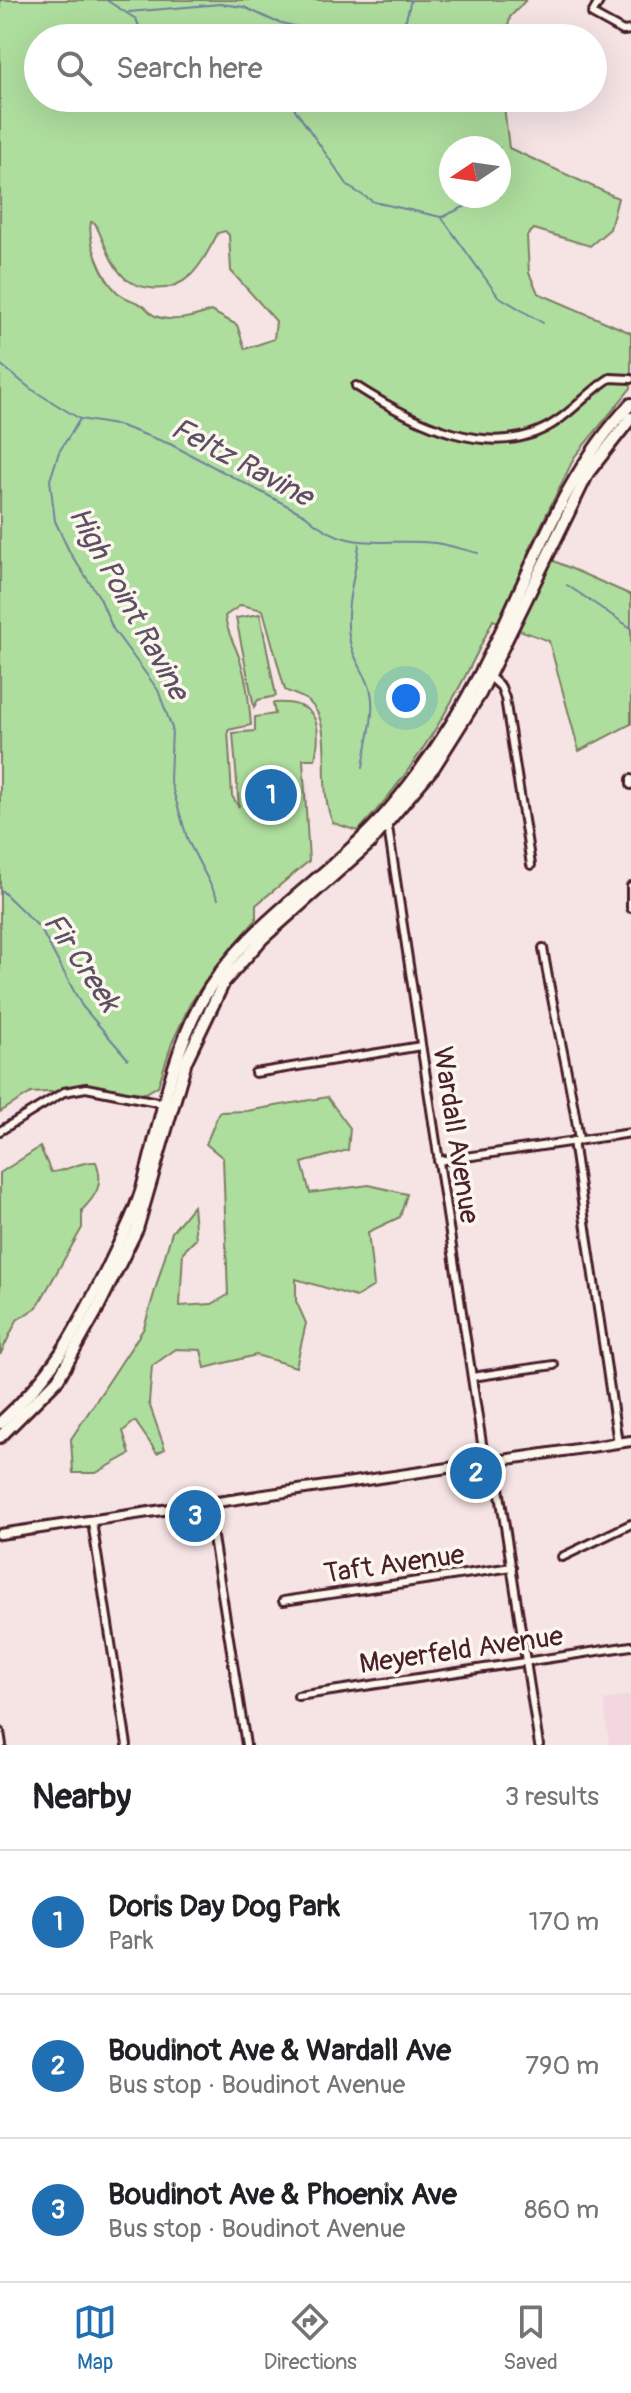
<!DOCTYPE html>
<meta charset="utf-8">
<style>
:root{--surface:#fff;--page:#f2f2f2;--text:#202124;--muted:#757577;--line:#e0e0e0;--accent:#1f6fb2}
body{margin:0;font-family:Pangolin,sans-serif;background:var(--page);color:var(--text)}
.compass{position:absolute;left:439px;top:136px;width:72px;height:72px;border-radius:50%;background:var(--surface);box-shadow:0 8px 32px #0002;rotate:257deg}
.you{position:absolute;left:406px;top:698px;width:28px;height:28px;margin:-20px;border:6px solid #fff;border-radius:50%;background:#1a73e8;box-shadow:0 0 0 12px #1a73e833}
.badge{display:grid;place-items:center;width:52px;height:52px;border-radius:50%;background:var(--accent);color:#fff;font-size:26px;font-weight:700}
.pin{position:absolute;translate:-50% -50%;border:4px solid #fff;box-shadow:0 2px 8px #0006}
.list{margin:0;padding:0;list-style:none}
h2{display:flex;justify-content:space-between;align-items:center;height:104px;margin:0;padding:0 32px;font-size:34px}
h2 small{font-size:26px;font-weight:400;color:var(--muted)}
.list li{display:grid;grid-template-columns:52px 1fr auto;gap:24px;align-items:center;box-sizing:border-box;height:144px;padding:0 32px;border-top:2px solid var(--line)}
.list b{display:block;font-size:30px;white-space:nowrap}
.list p{margin:0;font-size:26px;white-space:nowrap;color:var(--muted)}
.list em{font-size:26px;font-style:normal;color:var(--muted)}
.icon{flex:none;width:44px;height:44px;fill:none;stroke:currentColor;stroke-width:2;stroke-linecap:round;stroke-linejoin:round}
.map{position:relative;flex:none;width:631px;height:1745px;overflow:hidden}
.search{position:absolute;background:var(--surface);box-shadow:0 8px 32px #0002;left:24px;right:24px;top:24px;height:88px;display:flex;align-items:center;gap:20px;box-sizing:border-box;padding:0 28px;border-radius:44px;color:var(--muted);font-size:30px}
.sheet{height:536px;background:var(--surface)}
nav{display:flex;justify-content:space-around;align-items:center;box-sizing:border-box;height:112px;border-top:2px solid var(--line);background:var(--surface);font-size:22px;color:var(--muted)}
nav a{display:grid;justify-items:center;gap:4px}
nav .on{color:var(--accent)}
.map>svg:first-child{display:block}
.built{fill:#f2d6e0}
.green{fill:#aede9e;stroke:#7c7e64;stroke-width:2;fill-rule:evenodd}
.lines{fill:none;stroke-linecap:round;stroke-linejoin:round}
.stream{stroke:#70809c;stroke-width:2}
.minor-casing{stroke:#4a1f2b;stroke-width:12}
.tertiary-casing{stroke:#4a1f2b;stroke-width:14}
.primary-casing{stroke:#4a1f2b;stroke-width:16}
.minor{stroke:#fbf7ec;stroke-width:6}
.tertiary{stroke:#fbf7ec;stroke-width:8}
.primary{stroke:#fbf7ec;stroke-width:10}
.labels{text-anchor:middle;stroke-width:7;stroke-linejoin:round;paint-order:stroke}
.street-label{font-size:28px;fill:#4a1f2b;stroke:#fbf7ec}
.water-label{font-size:30px;font-style:italic;fill:#5d4f64;stroke:#fbf7ec}
</style>
<div class="map">
<svg width="631" height="1745" viewBox="0 0 631 1745">
<rect width="100%" height="100%" fill="#f6e4e5"/>
<filter id="ink" filterUnits="userSpaceOnUse"><feTurbulence type="fractalNoise" baseFrequency=".0125" numOctaves="2"/><feDisplacementMap in="SourceGraphic" scale="16" xChannelSelector="R" yChannelSelector="G"/><feConvolveMatrix kernelMatrix="1 2 1 2 8 2 1 2 1" color-interpolation-filters="sRGB"/></filter>
<g filter="url(#ink)">
<path class="built" d="M631,1695V1745H609L604,1700Z"/>
<g class="green">
<path d="M0,0H526L510,17L506,38H38V98H503L509,148L618,198L610,229L590,246L534,229L527,236L529,273L538,293L631,333V388L575,456L529,550L631,595V724L579,751L549,641L493,620C457,697 417,769 358,831L333,823C315,785 337,724 308,701C302,696 292,694 285,690L263,610L241,605L225,616C227,633 234,642 239,657C247,680 249,701 251,725L228,730L232,796L239,807L233,733L255,731V717L275,714L273,703C316,700 323,722 315,759H303L309,861L256,905V920L215,967L190,1004L172,1043L158,1086L146,1093L102,1089L31,1093L0,1112ZM451,148H499V196H451ZM91,222L95,223C104,241 111,266 126,279C133,284 142,287 150,288C189,293 202,262 218,233L225,231L229,235L231,271L276,321L274,339L245,349L237,325L211,311C194,317 173,323 155,316C151,314 148,310 145,307C137,301 126,300 117,292C103,279 87,242 91,222Z"/>
<path d="M260,614L276,696L258,700L254,707L236,618Z"/>
<path d="M327,1097L350,1128L348,1150L302,1163L310,1193L369,1185L407,1194L400,1217L368,1232L374,1286L356,1297L296,1279V1301L306,1323L296,1367L256,1355L205,1368L201,1350L176,1349L152,1366L149,1403L165,1449L157,1453L135,1421L123,1431L130,1454L96,1473H73L71,1439L144,1328L172,1232L193,1206L196,1239L183,1252L180,1306L212,1304L228,1295L223,1158L206,1144L219,1112L247,1111Z"/>
<path d="M40,1147L51,1172C69,1171 78,1161 96,1162C104,1183 97,1195 82,1210V1228L37,1307L17,1320L0,1355V1173Z"/>
</g>
<g class="lines">
<g class="stream">
<path d="M106,0L136,19L144,38"/>
<path d="M129,12L220,4L244,7L274,21L329,35L409,38"/>
<path d="M390,36L406,19L411,0"/>
<path d="M287,98L349,187L374,202L441,217"/>
<path d="M499,190L503,188"/>
<path d="M442,217L488,196"/>
<path d="M442,218L498,296L543,323"/>
<path d="M0,364L31,389L80,419L121,426L170,444L305,515C349,555 383,537 435,543C449,545 464,550 478,553"/>
<path d="M80,419L59,452L50,480L55,521L70,553L100,598L113,629L158,690L172,728L170,780L188,841L218,899"/>
<path d="M359,544C356,574 344,606 349,636C351,656 364,670 370,688C377,713 366,742 363,768"/>
<path d="M567,585L631,628"/>
<path d="M0,889L40,928L82,1006L128,1059"/>
</g>
<g class="minor-casing">
<g id="minor">
<path d="M600,0L592,14L623,31L631,30"/>
<path d="M356,386C412,422 494,465 557,421C576,408 591,390 610,378L631,379"/>
<path d="M488,675L501,687L505,698L531,865"/>
<path d="M631,779V785"/>
<path d="M387,821L485,1463"/>
<path d="M631,886V908"/>
<path d="M543,948C553,1013 570,1075 579,1140"/>
<path d="M255,1073L421,1046"/>
<path d="M0,1131L64,1092L86,1088L167,1104"/>
<path d="M573,1141L618,1443"/>
<path d="M438,1161L631,1133"/>
<path d="M472,1377L554,1365"/>
<path d="M495,1462L539,1745"/>
<path d="M208,1506L246,1745"/>
<path d="M92,1522L127,1745"/>
<path d="M562,1557L631,1524"/>
<path d="M283,1601L512,1567"/>
<path d="M298,1696L631,1646"/>
<path d="M0,1732L2,1745"/>
</g>
</g>
<g class="tertiary-casing">
<path id="tertiary" d="M0,1534L631,1441"/>
</g>
<g class="primary-casing">
<g id="primary">
<path d="M0,1423C55,1373 74,1334 107,1269C120,1241 135,1214 143,1185C160,1124 170,1060 200,1004C244,923 328,880 387,812C424,769 456,720 482,670C529,580 559,478 631,404"/>
<path d="M0,1437L58,1379L96,1312L137,1229L186,1061L224,982L263,938L370,843L434,767L480,694L588,473L631,418"/>
</g>
</g>
<use href="#minor" class="minor"/>
<use href="#tertiary" class="tertiary"/>
<use href="#primary" class="primary"/>
</g>
</g>
<g class="labels">
<g class="street-label">
<text transform="translate(457 1135) rotate(81)" y="10">Wardall Avenue</text>
<text transform="translate(394 1563) rotate(-8)" y="10">Taft Avenue</text>
<text transform="translate(461 1649) rotate(-8)" y="10">Meyerfeld Avenue</text>
</g>
<g class="water-label">
<text transform="translate(242 462) rotate(28)" y="10">Feltz Ravine</text>
<text transform="translate(129 603) rotate(61)" y="10">High Point Ravine</text>
<text transform="translate(82 962) rotate(56)" y="10">Fir Creek</text>
</g>
</g>
</svg>
<svg class="compass" viewBox="-18 -18 36 36"><path d="M0-13l5 13h-10z" fill="#e53935"/><path d="M0 13l5-13h-10z" fill="#757577"/></svg>
<div class="you"></div>
<div class="pin badge" style="left:271px;top:795px">1</div>
<div class="pin badge" style="left:476px;top:1473px">2</div>
<div class="pin badge" style="left:195px;top:1516px">3</div>
<div class="search"><svg class="icon" aria-label="search" viewBox="0 0 24 24"><circle cx="10" cy="10" r="6"/><path d="M15 15l6 6"/></svg>Search here</div>
</div>
<section class="sheet">
<h2>Nearby<small>3 results</small></h2>
<ul class="list">
<li><span class="badge">1</span><div><b>Doris Day Dog Park</b><p>Park</p></div><em>170 m</em></li>
<li><span class="badge">2</span><div><b>Boudinot Ave &amp; Wardall Ave</b><p>Bus stop · Boudinot Avenue</p></div><em>790 m</em></li>
<li><span class="badge">3</span><div><b>Boudinot Ave &amp; Phoenix Ave</b><p>Bus stop · Boudinot Avenue</p></div><em>860 m</em></li>
</ul>
</section>
<nav>
<a class="on"><svg class="icon" aria-label="map" viewBox="0 0 24 24"><path d="M3 6l6-2 6 2 6-2v14l-6 2-6-2-6 2zM9 4v14M15 6v14"/></svg>Map</a>
<a><svg class="icon" aria-label="directions" viewBox="0 0 24 24"><path d="M12 3l9 9-9 9-9-9zM9 14v-3h6M13 9l2 2-2 2"/></svg>Directions</a>
<a><svg class="icon" aria-label="saved" viewBox="0 0 24 24"><path d="M7 4h10v16l-5-4-5 4z"/></svg>Saved</a>
</nav>
